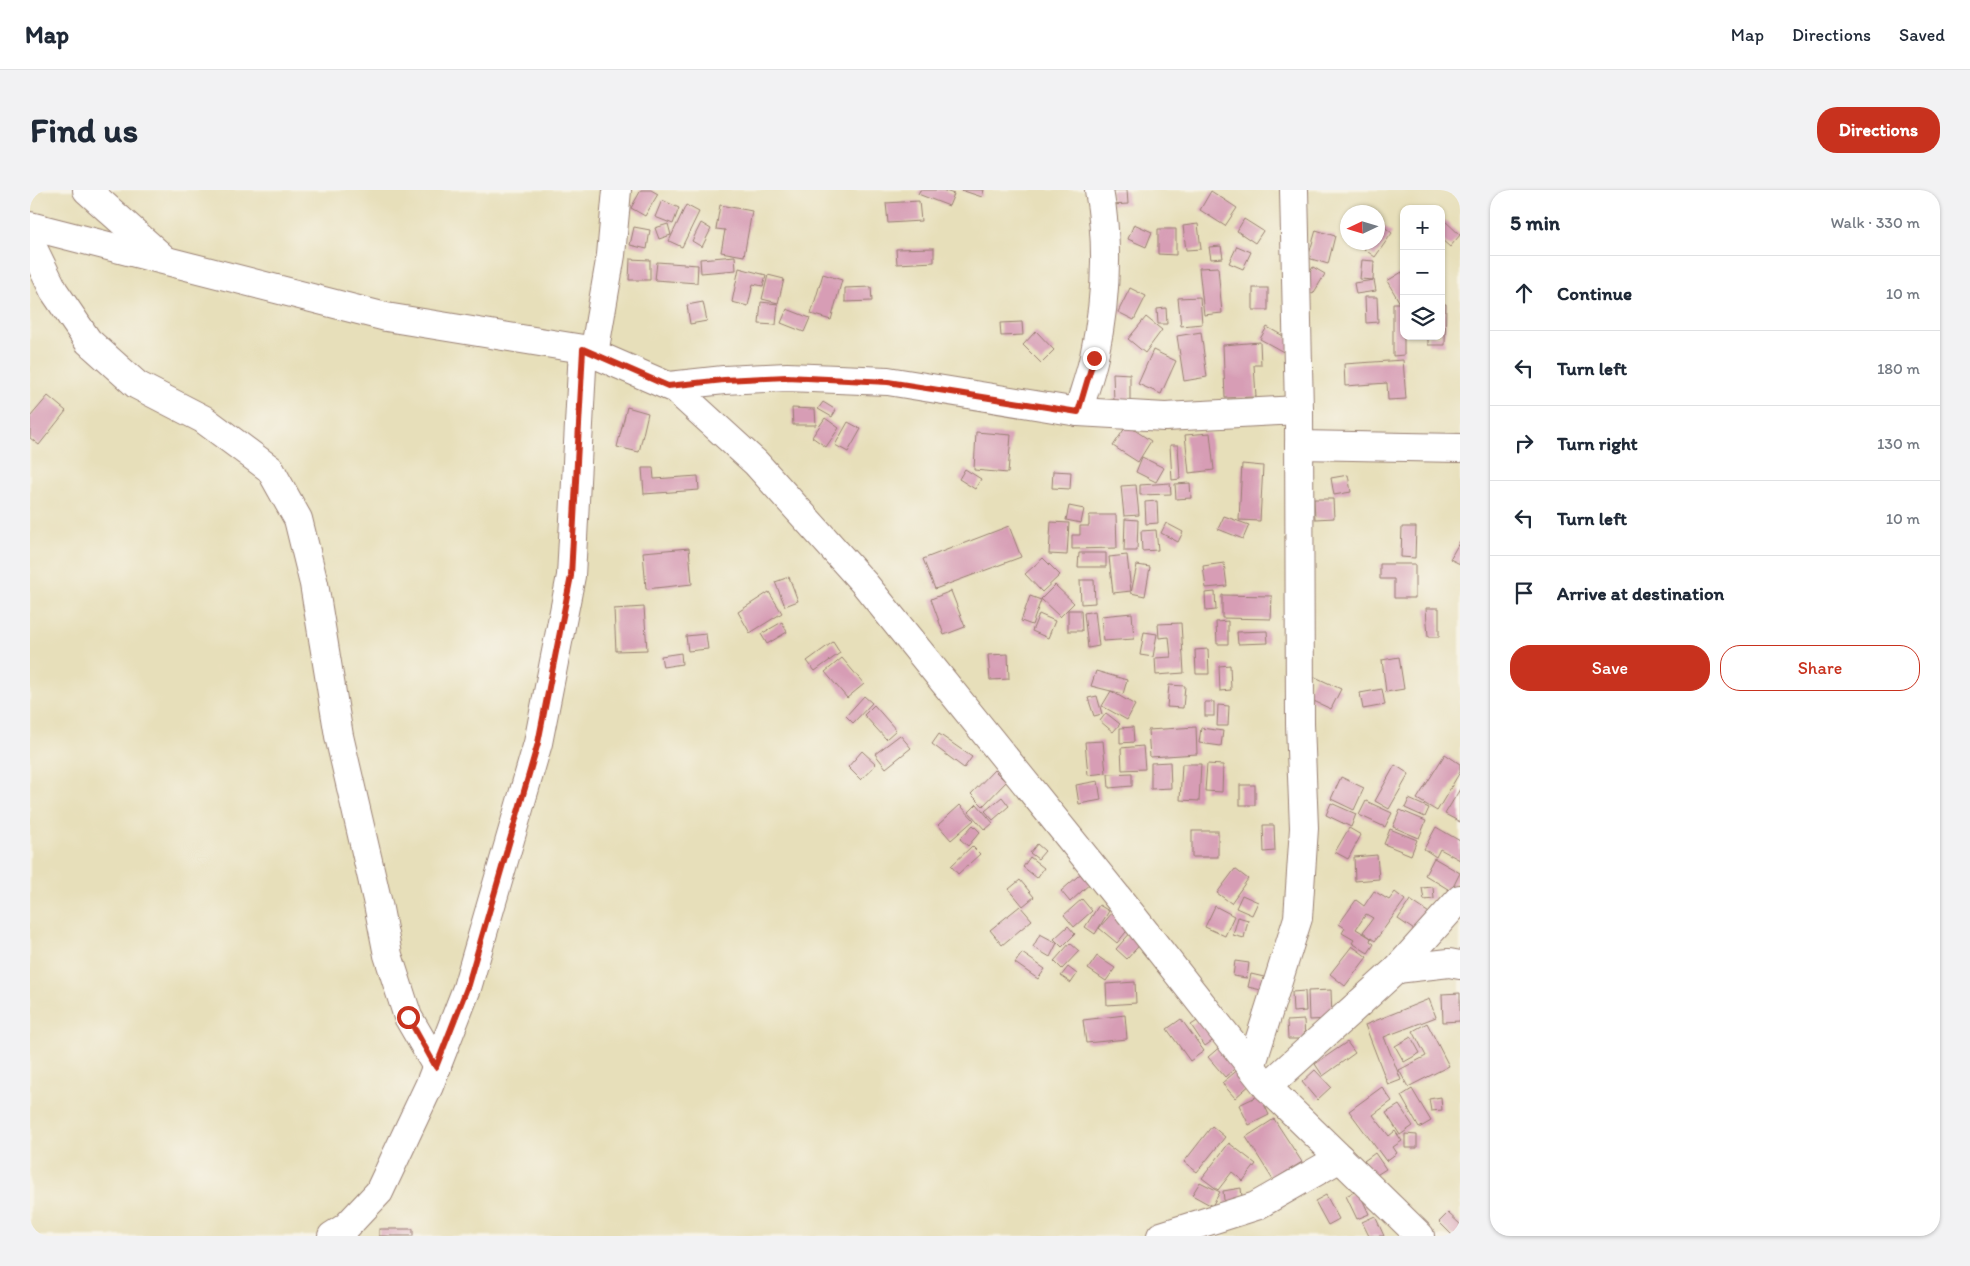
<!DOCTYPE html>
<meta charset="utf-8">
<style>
:root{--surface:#fff;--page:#f2f2f3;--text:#1f2937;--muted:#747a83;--line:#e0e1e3;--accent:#c8321e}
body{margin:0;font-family:Itim,sans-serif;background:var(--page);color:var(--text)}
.controls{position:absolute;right:15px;top:15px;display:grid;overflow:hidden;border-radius:10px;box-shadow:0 1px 4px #0004}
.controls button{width:45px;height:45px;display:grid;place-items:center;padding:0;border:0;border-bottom:1px solid var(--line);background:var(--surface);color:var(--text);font:25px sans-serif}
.compass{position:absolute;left:1310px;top:15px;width:45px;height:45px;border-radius:50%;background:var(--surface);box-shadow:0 1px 4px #0004;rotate:266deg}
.stop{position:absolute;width:15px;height:15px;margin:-11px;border:4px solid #c8321e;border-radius:50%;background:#fff}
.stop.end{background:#c8321e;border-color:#fff;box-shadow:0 1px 5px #0008}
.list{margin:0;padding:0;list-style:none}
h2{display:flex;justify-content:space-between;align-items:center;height:65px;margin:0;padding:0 20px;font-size:21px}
h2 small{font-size:16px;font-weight:400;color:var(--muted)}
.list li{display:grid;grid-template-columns:32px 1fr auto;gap:15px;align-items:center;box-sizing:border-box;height:75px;padding:0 20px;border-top:1px solid var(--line)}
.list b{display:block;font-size:19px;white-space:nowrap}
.list em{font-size:16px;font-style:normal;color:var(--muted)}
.actions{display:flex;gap:10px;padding:15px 20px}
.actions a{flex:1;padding:11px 0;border:1px solid var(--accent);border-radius:20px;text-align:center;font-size:18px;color:var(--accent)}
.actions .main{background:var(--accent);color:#fff}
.icon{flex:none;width:28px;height:28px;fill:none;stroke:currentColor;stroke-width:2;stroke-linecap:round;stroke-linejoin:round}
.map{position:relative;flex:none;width:1430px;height:1046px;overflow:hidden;border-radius:20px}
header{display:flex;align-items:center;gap:30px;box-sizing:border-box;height:70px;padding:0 25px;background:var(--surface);border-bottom:1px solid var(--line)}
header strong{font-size:24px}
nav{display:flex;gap:28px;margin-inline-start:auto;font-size:18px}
.intro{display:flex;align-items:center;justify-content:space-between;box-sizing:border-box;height:120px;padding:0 30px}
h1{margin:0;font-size:35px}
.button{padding:12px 22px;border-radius:20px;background:var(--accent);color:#fff;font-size:18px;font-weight:700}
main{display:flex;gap:30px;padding:0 30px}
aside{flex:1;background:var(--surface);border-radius:20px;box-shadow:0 1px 4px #0004}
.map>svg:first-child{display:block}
.building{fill:#d79db5;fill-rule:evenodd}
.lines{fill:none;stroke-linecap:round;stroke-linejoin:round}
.minor-casing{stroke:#987f72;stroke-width:30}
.minor{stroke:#fff;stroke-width:28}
.route{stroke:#c8321e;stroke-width:6}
</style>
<header>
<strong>Map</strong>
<nav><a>Map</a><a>Directions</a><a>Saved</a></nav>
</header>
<div class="intro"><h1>Find us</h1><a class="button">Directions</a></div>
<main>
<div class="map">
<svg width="1430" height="1046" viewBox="0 0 1430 1046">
<rect width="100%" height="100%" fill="#f7f3e8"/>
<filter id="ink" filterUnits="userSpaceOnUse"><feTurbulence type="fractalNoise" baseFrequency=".02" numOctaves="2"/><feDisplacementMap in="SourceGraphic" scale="10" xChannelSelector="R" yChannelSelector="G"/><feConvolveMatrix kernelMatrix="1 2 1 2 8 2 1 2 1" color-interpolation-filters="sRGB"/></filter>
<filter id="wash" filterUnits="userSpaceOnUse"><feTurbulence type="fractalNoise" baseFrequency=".0096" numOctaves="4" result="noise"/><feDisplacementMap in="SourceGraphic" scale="20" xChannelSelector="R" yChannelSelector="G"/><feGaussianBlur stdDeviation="1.12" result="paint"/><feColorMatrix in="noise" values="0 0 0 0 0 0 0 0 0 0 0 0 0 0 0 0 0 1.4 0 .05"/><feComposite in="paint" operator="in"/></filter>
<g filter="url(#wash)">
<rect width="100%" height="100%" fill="#e7dfba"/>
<g id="blocks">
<g class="building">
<path d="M611,0H621L628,4L615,26L601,18Z"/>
<path d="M890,0H912L924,4L919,16L888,4Z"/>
<path d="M931,0H954L952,7Z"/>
<path d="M1081,0H1097L1098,14L1082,15Z"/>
<path d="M1181,1L1207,18L1195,36L1170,20Z"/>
<path d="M632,10L649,18L643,34L625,27Z"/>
<path d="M889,11L891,31L858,33L856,13Z"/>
<path d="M656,15L669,22L652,57L639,51Z"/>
<path d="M690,15L722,21L714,66L691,62L695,40L686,39Z"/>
<path d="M1214,29L1233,41L1225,53L1207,41Z"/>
<path d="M1413,29L1430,45L1420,57L1411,49V31Z"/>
<path d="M671,33L681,39L672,57L662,51Z"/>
<path d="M638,34L641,45L629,49L625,38Z"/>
<path d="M1104,34L1122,42L1116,57L1098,49Z"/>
<path d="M1168,34L1171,59L1156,60L1153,36Z"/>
<path d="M1352,35L1362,43L1345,67L1334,59L1339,52H1348V41Z"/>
<path d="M604,37L620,40L617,59L600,55Z"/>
<path d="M1128,39H1146V65L1128,64Z"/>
<path d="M1286,40L1305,46L1298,74L1278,68Z"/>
<path d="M1191,56L1193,68L1181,69L1179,57Z"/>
<path d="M1207,56L1221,62L1213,79L1199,73Z"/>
<path d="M904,58V72L867,74L866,59Z"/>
<path d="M705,66L706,80L671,83L670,69Z"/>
<path d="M600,69L620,70V90H599Z"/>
<path d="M1332,70L1344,71L1343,90L1330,89Z"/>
<path d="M627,72L668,75L667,93L625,90Z"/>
<path d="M1188,77L1192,123L1174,125L1169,78Z"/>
<path d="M1283,77L1295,84L1283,104L1271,97Z"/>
<path d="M709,78L736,85L733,96L723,94L718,116L702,112Z"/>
<path d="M1372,82L1374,86V165L1363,166V113H1370L1357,91Z"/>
<path d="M793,84L812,90L801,130L781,124Z"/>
<path d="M738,85L754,89L748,113L732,109Z"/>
<path d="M1344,90L1346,101L1326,104L1324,93Z"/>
<path d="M841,97L842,111L815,112V98Z"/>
<path d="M1100,98L1116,106L1104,130L1088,122Z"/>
<rect x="1223" y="98" width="15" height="22"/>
<path d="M1170,107L1172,134L1151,136L1148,108Z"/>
<path d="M1335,107H1347L1348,132L1336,133Z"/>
<path d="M673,112L677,131L660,134L657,115Z"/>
<path d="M731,112L748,114L746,135L729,134Z"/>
<path d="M1411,114H1416L1415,155H1398V146H1411Z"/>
<path d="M1136,118L1137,134H1128L1127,119Z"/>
<path d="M757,119L780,128L774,142L751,133Z"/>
<path d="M1116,127L1132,140L1115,163L1098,149Z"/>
<path d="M992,132L993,145L971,146L970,133Z"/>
<path d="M1237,137L1264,152L1257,164L1230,149Z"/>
<path d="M1006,141L1024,160L1011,173L993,155Z"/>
<path d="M1171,142L1177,187L1154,191L1147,146Z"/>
<path d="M1230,152L1231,175H1224L1226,207L1195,208L1193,155Z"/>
<path d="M1123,160L1146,171L1131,204L1108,194Z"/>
<path d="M1373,170L1376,209L1358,210L1357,193L1315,196L1314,174Z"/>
<path d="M1083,183L1100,184V211L1084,212Z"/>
<path d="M18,206L36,221L9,255L0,248V227Z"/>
<path d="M793,212L806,220L802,227L788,219Z"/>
<path d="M597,217L618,223L609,262L587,257Z"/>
<path d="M762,218L785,219L786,235H763Z"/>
<path d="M795,228L809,238L796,257L782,247Z"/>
<path d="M818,232L831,239L818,262L805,255Z"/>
<path d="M1097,235L1121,251L1108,272L1083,256Z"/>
<path d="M946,242L981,245L978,283L944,280Z"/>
<path d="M1180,243L1184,280L1159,283L1155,245Z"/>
<path d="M1140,255H1148L1150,289L1142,290Z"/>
<path d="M1112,267L1134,278L1126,292L1106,282Z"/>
<path d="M1212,274L1233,276L1230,331L1209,330Z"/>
<path d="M612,278H623L624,289L668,286L669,300L614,304Z"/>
<path d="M935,279L951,289L945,299L929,289Z"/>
<path d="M1023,281L1041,282L1040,299L1022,298Z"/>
<path d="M1318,285L1321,302L1304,305L1301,288Z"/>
<path d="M1140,293L1141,304L1110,305V295Z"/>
<path d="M1160,293L1161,308L1146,309L1145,294Z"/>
<path d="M1106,295L1109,325L1094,326L1091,296Z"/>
<path d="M1284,309H1303L1304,328L1285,329Z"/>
<path d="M1127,311L1128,333L1116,334L1115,312Z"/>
<path d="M1039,316L1054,319L1051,333L1036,330Z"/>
<path d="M1059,325H1086L1087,358L1042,359V345H1050V336H1059Z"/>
<path d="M1194,326L1219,335L1213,349L1188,339Z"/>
<path d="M1095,329L1108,330L1107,361H1094Z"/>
<path d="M1021,332L1039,333L1037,365L1019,364Z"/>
<path d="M1136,333L1153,342L1148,352L1131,343Z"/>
<path d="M979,336L991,367L905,399L893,369Z"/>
<path d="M1372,337H1386L1385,368L1371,367Z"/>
<path d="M1126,340L1128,360L1112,361L1111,341Z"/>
<path d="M1430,351V374L1420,369Z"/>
<path d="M659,358L662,394L616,399L613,362Z"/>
<path d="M1049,363H1076V377H1048Z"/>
<path d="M1097,365L1101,401L1083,403L1079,367Z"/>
<path d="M1013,368L1030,385L1012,402L995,384Z"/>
<path d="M1194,373L1197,396L1176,398L1173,376Z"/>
<path d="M1350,374H1385V408H1364V389H1350Z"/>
<path d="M1107,375L1120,377L1115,406L1101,403Z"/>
<path d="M759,387L768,411L755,416L745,392Z"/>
<path d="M1050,390H1064L1065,413L1051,414Z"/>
<path d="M1025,395L1044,413L1030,427L1011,409Z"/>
<path d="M921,401L935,437L914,445L901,409Z"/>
<path d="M739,402L752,423L720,443L708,422Z"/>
<path d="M1185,402L1186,420L1176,421L1175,403Z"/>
<path d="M1192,405L1242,406L1241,429L1192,428Z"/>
<path d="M1000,406L1011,410L1002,435L991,431Z"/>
<path d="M614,417L617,460L586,461L584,419Z"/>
<path d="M1396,418H1409V447H1398Z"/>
<path d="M1038,420H1051L1052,441H1038Z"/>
<path d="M1065,421L1069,456L1058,458L1054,423Z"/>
<path d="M1102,423L1104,449L1073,451L1071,426Z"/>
<path d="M1009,424L1025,431L1018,448L1002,441Z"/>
<path d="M1198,431V454H1187L1186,432Z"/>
<path d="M752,432L757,442L737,454L731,444Z"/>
<path d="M1151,433L1154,483L1126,485L1125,468L1141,467L1139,447L1129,448L1128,434Z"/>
<path d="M1237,441L1238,453L1208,454L1207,442Z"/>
<path d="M1114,442L1127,444L1123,467L1110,465Z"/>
<path d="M676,444L678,459L658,461L656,446Z"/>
<path d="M803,452L810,463L785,481L777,471Z"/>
<path d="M1178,459L1179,484H1166L1165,460Z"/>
<path d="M651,463L652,474L633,477L631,466Z"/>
<path d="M978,464L979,489L960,490L958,465Z"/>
<path d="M1369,467L1374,499L1356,502L1352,470Z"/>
<path d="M812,468L834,494L817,508L795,482Z"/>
<path d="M1200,475L1201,500L1190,501L1189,476Z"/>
<path d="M1066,481L1097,490L1093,504L1061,496Z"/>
<path d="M1285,487L1311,499L1301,519L1275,507Z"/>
<path d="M1139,495L1155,496L1153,518L1137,517Z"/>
<path d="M1352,499L1355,515L1333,519L1330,503Z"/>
<path d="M1081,501L1105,515L1097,530L1072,516Z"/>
<path d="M834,506L842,513L823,533L816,526Z"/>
<path d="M1067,506L1072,524L1064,526L1058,508Z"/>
<rect x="1175" y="512" width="9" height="14"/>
<path d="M844,515L866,540L856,549L834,525Z"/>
<path d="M1188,515L1199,516L1198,536H1187Z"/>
<path d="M1076,523L1090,534L1083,542L1070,531Z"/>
<path d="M1103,537L1104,552L1090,553V538Z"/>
<path d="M1166,537L1167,564L1120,567L1118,540Z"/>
<path d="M1171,538L1193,541L1191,556L1169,553Z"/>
<path d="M909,544L942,567L934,578L902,554Z"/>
<path d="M870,545L881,558L856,578L845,564Z"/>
<path d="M1073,551L1076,583L1058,585L1055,552Z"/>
<path d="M1113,556L1115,579L1092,580L1091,558Z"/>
<path d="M832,561L846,574L831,590L818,577Z"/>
<path d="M1415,564L1430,574V582L1407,621L1387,609Z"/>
<path d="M1140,572L1141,598L1121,599V573Z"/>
<path d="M1152,574H1171L1169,611L1150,610Z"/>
<path d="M1177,574L1193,575L1192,602L1175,601Z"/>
<path d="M1365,575L1379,584L1359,619L1345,611Z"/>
<path d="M964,580L976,592L953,616L941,604Z"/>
<path d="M1102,583V596L1079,598L1078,584Z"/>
<path d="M1311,587L1334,598L1324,620L1301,609Z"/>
<path d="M1068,591L1071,610L1049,614L1046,595Z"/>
<rect x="1210" y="595" width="15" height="20"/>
<path d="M1430,599V632L1415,624Z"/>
<path d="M972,607L979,616L963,630L955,621Z"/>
<path d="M1379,609L1399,618L1395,627L1375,618Z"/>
<path d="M1336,611L1362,623L1355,637L1329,625Z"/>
<path d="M1301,613L1326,624L1321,637L1296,625Z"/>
<path d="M947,614L963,633L955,640L939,622Z"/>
<path d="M930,615L944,630L921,650L908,635Z"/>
<path d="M1370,620L1396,631L1389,648L1363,637Z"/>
<path d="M943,635L950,642L938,656L930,649Z"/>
<path d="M1233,635H1244L1245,661L1234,662Z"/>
<path d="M1406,637L1430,651V670L1410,659L1406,667L1394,659Z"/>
<path d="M1319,638L1331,645L1318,669L1305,662Z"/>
<path d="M1360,639L1387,650L1381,665L1354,654Z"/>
<rect x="1162" y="641" width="26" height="26"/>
<path d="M1007,654L1015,661L1008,669L1000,663Z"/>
<path d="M942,656L950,664L928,684L921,676Z"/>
<path d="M1347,665L1349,689L1325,691L1324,667Z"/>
<path d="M1000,667L1014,678L1007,688L993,677Z"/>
<path d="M1404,668L1430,683L1421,701L1395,685Z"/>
<path d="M1205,679L1218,689L1201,713L1187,703Z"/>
<path d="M1055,680L1064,690L1040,712L1031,701Z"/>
<path d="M990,690L1004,707L993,716L979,699Z"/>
<path d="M1403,697L1404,709L1394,710L1392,698Z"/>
<path d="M1344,701L1359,710L1365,702L1375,710L1345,751L1341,748L1340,751L1344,754L1338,763L1322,753L1324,750L1312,743L1315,738L1309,734L1326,710L1334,716ZM1336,724L1343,728L1333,742L1341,748L1326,739Z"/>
<path d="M1212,705L1228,712L1222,725L1206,718Z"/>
<path d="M1052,709L1062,721L1044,737L1034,725Z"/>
<path d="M1380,710L1405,727L1393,746L1368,729Z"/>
<path d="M1069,715L1079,721L1065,744L1055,737Z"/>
<path d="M990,716L1002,730L972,755L960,740Z"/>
<path d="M1185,716L1204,726L1195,746L1175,737Z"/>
<path d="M1083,722L1100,737L1087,753L1069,738Z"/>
<path d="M1208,727L1218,730L1214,748L1203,745Z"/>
<path d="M1038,736L1045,744L1032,757L1024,749Z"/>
<path d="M1103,740L1114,750L1097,769L1086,759Z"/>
<path d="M1010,744L1027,753L1020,767L1003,757Z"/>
<path d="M1040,753L1049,761L1032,779L1024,771Z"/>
<path d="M1322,756L1337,767L1315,796L1300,784Z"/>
<path d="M992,763L1015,779L1008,789L985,773Z"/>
<path d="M1067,766L1085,778L1076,791L1058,779Z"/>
<path d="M1205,771L1219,773L1217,788L1203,786Z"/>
<path d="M1038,777L1047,784L1041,793L1031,786Z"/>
<path d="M1221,784L1234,787L1231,800L1218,797Z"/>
<path d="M1105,792L1106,813L1077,815L1076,794Z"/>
<path d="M1301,800L1302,829L1279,830L1278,801Z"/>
<path d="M1275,801L1276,821L1263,822L1262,802Z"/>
<path d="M1430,803V831L1413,832L1412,804Z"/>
<path d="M1399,809L1406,827L1354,847L1371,890L1358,895L1335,835Z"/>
<path d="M1095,825L1097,849L1056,853L1053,830Z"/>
<path d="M1175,826L1188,847L1175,856L1161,835Z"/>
<path d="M1151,829L1174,861L1160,871L1137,839Z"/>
<path d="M1274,830L1275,849H1258L1257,831Z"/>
<path d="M1397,833L1419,876L1378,897L1369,880L1396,866L1383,841Z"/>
<path d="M1381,847L1390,863L1374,872L1365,856Z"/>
<path d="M1317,852L1325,863L1293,886L1285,874Z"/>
<path d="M1192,855L1209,875L1195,887L1178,867Z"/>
<path d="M1210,878L1222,893L1205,908L1192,893Z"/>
<path d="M1285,880L1301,897L1287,910L1272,892Z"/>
<path d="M1352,897L1362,911L1343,925L1359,946L1365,941L1372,951L1363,957L1367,963L1356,971L1319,921Z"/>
<path d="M1382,899L1401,931L1389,938L1371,906Z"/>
<path d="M1230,905L1239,925L1219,935L1209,915Z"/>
<path d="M1411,907L1412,920L1401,921L1399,909Z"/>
<path d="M1369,915L1383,936L1370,945L1356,923Z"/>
<path d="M1244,929L1272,972L1243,990L1216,947Z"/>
<path d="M1182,936L1195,947L1167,982L1154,972Z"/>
<path d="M1375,944L1387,945V958H1375Z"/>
<path d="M1199,953L1226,974L1213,991L1202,982L1188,1000L1172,988Z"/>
<path d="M1345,963L1356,979L1345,986L1334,971Z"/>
<path d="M1170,992L1190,1002L1182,1016L1162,1005Z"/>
<path d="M1211,998L1213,1016L1195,1019L1193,1001Z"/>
<path d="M1328,1000L1339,1024L1327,1029L1316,1006Z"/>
<path d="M1296,1005L1309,1029L1298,1035L1285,1011Z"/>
<path d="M1418,1023L1430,1034V1046H1423L1409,1032Z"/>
<path d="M1345,1026L1354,1046H1339L1332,1032Z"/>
<rect x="349" y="1039" width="34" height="7"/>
</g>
</g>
</g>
<g filter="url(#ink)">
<use href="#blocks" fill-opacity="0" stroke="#987f72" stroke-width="1"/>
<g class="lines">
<g class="minor-casing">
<g id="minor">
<path d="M57,0L134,69"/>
<path d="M0,36L356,127L553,159L645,199L726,273L834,393L1101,724L1237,897L1390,1046"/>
<path d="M0,52L24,101L58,151L107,195L173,229L240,279L268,329L284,394L309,546L348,714L358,765L378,827L407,877"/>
<path d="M564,164L581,65L587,0"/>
<path d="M639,196L694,190L757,187L858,191L1048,222L1135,227L1269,220"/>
<path d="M1048,222C1053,204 1060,186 1064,167C1076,112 1079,55 1069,0"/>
<path d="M1269,255L1430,258"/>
<path d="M1367,779L1419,773L1430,775"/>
<path d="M1221,877L1268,728L1274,638L1270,534L1269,220L1264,0"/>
<path d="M1237,897L1367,779L1430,709"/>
<path d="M302,1046L316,1037L349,1002L399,896L437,798L508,553L541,386L553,159"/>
<path d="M1131,1046L1226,1016L1310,968"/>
</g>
</g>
<use href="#minor" class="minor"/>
</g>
</g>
<g class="lines" filter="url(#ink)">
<path class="route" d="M378,827L406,877L437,798L508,553L541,386L553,159L638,196L694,190L757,187L858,192L1048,222L1064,168"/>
</g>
</svg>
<div class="controls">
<button>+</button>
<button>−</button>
<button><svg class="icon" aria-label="layers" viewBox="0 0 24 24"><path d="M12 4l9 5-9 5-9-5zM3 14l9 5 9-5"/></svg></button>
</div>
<svg class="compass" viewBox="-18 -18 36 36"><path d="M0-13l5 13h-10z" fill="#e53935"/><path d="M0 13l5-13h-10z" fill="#747a83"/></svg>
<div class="stop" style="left:378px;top:827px"></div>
<div class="stop end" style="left:1064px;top:168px"></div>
</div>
<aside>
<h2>5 min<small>Walk · 330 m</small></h2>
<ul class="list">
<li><svg class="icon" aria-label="ahead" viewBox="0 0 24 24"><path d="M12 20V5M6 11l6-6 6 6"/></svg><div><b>Continue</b></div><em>10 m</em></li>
<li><svg class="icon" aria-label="left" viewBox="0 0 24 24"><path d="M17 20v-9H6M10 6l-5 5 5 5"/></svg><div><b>Turn left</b></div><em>180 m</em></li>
<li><svg class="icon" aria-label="right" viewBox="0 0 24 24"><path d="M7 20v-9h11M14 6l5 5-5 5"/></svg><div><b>Turn right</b></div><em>130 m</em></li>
<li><svg class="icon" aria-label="left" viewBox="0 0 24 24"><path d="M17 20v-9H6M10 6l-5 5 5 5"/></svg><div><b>Turn left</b></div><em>10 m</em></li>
<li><svg class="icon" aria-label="arrive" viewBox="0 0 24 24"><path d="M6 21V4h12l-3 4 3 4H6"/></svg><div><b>Arrive at destination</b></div></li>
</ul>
<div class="actions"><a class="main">Save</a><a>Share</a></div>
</aside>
</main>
